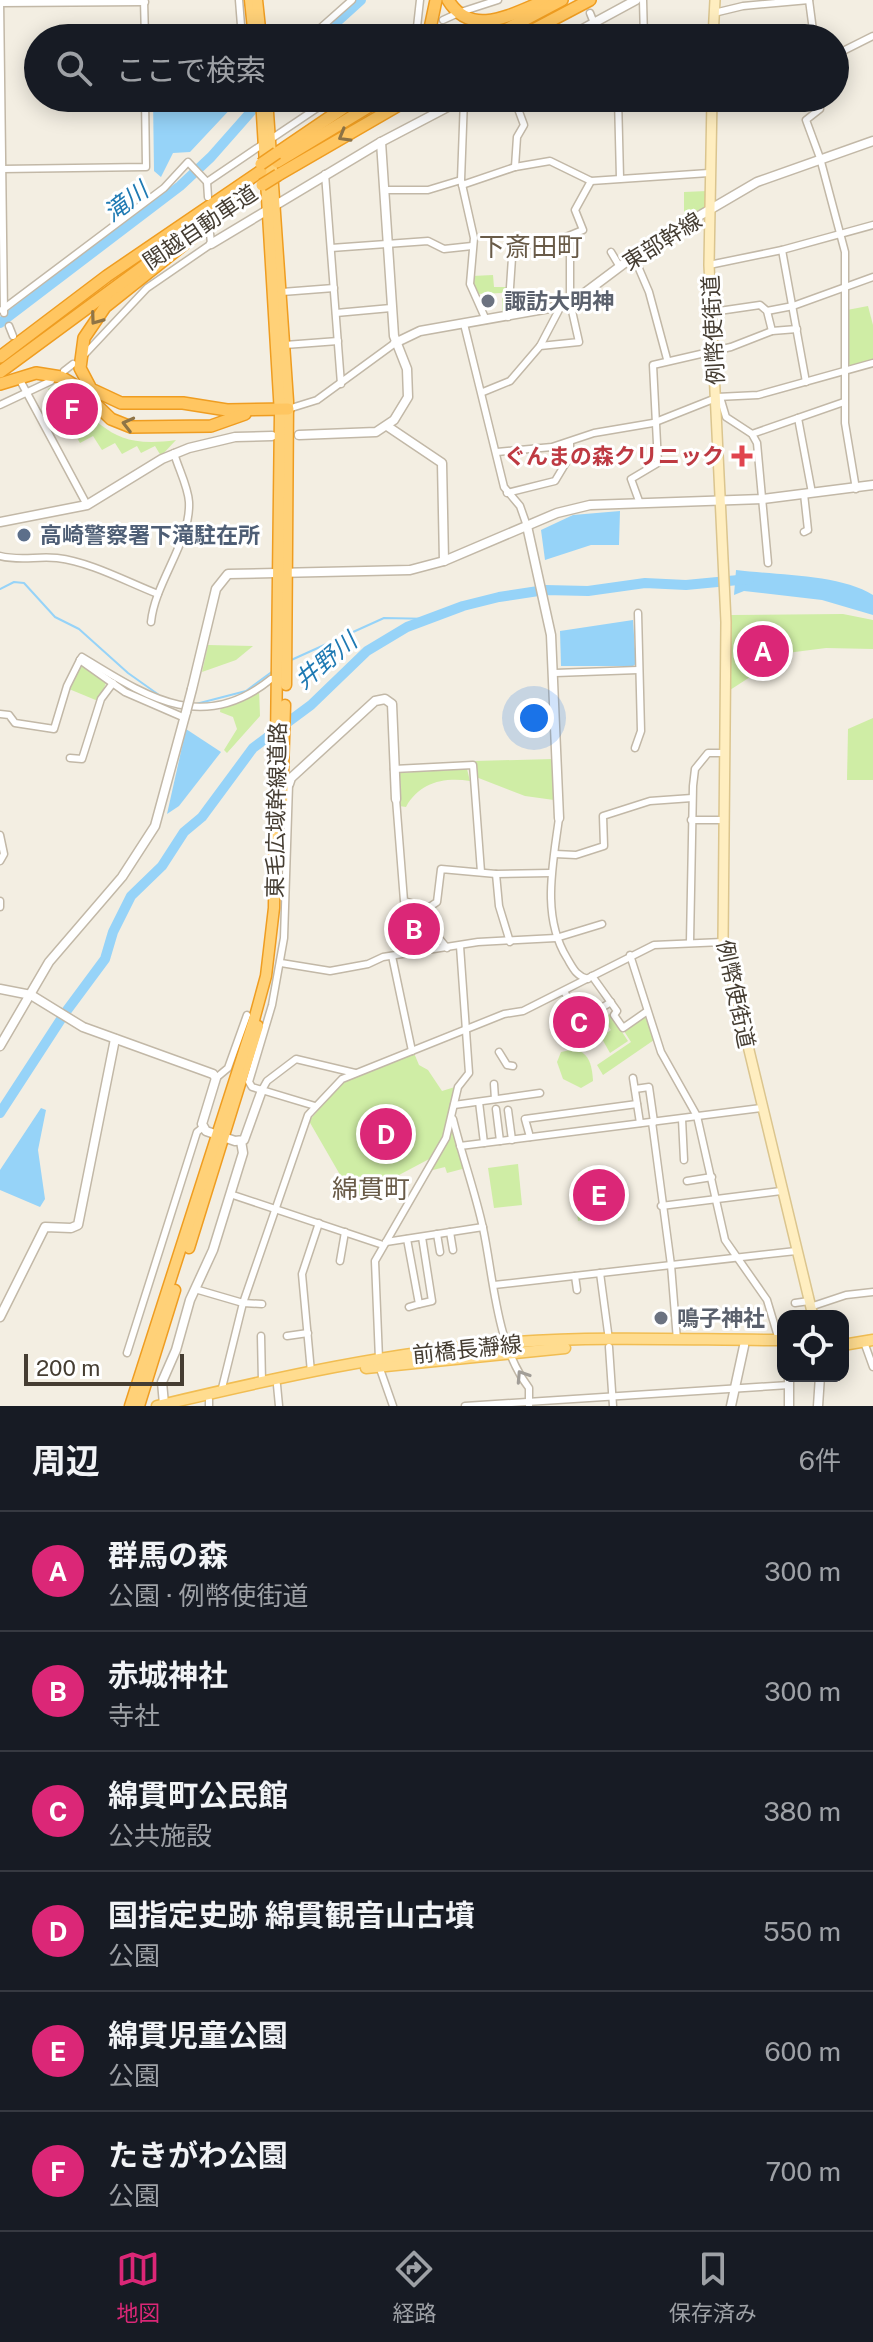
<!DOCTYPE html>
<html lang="ja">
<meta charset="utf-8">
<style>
:root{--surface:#171b24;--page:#20242c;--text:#f1f3f6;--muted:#9ea1a6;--line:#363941;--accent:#db2777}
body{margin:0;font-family:"Public Sans","Noto Sans JP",sans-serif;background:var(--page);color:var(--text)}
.controls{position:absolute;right:24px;bottom:24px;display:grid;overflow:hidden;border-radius:16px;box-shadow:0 4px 20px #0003}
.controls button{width:72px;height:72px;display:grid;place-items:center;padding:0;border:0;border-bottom:2px solid var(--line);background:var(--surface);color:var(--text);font:40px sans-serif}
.scale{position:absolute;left:24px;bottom:20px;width:160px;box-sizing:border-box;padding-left:8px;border:4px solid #453d32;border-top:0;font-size:22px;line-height:28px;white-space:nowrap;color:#453d32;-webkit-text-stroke:6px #fff;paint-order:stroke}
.you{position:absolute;left:534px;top:718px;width:28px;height:28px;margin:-20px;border:6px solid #fff;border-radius:50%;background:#1a73e8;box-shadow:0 0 0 12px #1a73e833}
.badge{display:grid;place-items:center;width:52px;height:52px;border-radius:50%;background:var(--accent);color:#fff;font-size:26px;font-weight:700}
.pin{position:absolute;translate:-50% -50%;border:4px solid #fff;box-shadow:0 2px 8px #0006}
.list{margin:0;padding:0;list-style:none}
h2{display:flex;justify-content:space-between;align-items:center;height:104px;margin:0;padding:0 32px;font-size:34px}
h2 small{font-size:26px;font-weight:400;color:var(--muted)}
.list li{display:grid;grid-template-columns:52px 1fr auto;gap:24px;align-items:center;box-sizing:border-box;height:120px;padding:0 32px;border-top:2px solid var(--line)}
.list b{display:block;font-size:30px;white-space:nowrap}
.list p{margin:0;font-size:26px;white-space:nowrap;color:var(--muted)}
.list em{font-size:26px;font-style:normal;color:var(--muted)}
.icon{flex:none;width:44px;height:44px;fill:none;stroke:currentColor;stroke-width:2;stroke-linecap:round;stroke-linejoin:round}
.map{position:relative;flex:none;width:873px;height:1406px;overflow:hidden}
.search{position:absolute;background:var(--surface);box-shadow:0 4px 20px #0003;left:24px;right:24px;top:24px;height:88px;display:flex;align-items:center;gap:20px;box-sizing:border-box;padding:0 28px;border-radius:44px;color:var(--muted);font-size:30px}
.sheet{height:824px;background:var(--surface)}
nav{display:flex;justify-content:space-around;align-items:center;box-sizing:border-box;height:112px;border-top:2px solid var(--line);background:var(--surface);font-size:22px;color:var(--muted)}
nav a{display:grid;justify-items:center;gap:4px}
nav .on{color:var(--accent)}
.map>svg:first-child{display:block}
.green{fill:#cfeda5}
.water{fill:#96d3f8}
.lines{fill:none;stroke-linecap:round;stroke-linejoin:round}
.stream{stroke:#96d3f8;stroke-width:2}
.river{stroke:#96d3f8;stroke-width:10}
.minor-casing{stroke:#c2b8a7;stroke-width:9}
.tertiary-casing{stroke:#c2b8a7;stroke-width:11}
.secondary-casing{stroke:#dbc58e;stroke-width:12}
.primary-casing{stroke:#f1bd52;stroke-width:13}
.trunk-casing{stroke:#ef9d21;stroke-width:13}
.motorway-casing{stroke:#ef9d21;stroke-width:14}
.minor{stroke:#fff;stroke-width:6}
.tertiary{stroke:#fff;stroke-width:8}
.secondary{stroke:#ffeec0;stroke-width:9}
.primary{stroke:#ffdc8f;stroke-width:10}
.trunk{stroke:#ffd178;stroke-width:10}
.motorway{stroke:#ffc661;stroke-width:11}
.tertiary-bridge-casing{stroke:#c2b8a7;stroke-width:11;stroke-linecap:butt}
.motorway-bridge-casing{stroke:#ef9d21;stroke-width:14;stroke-linecap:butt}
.tertiary-bridge{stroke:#fff;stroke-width:8}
.motorway-bridge{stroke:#ffc661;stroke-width:11}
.oneway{stroke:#8f7445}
.oneway2{stroke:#a29e98}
.worship-dot{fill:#6b7280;stroke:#fff;stroke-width:3}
.health-dot{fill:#e0444e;stroke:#fff;stroke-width:3}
.service-dot{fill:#5c6f8a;stroke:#fff;stroke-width:3}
.labels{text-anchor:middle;stroke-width:6;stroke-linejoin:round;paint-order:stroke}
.street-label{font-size:22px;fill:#453d32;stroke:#fff}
.worship-label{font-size:22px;font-weight:bold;fill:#5b616d;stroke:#fff;text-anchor:start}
.health-label{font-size:22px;font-weight:bold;fill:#be3a42;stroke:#fff;text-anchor:end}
.service-label{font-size:22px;font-weight:bold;fill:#4e5e75;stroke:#fff;text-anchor:start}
.water-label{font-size:24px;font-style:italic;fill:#1f7ab3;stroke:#fff}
.quarter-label{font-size:26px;fill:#695b48;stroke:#fff}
</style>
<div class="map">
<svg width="873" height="1406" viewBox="0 0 873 1406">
<rect width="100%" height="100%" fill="#f3eee2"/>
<g class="green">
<path d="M707,191L706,208L684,219V192Z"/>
<path d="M493,275L494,287H509L507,310L502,311V293L477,294L472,276Z"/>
<path d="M868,306L873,325V360L848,366L847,310Z"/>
<path d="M55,385C102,421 108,450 176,440L161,456L155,446L141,453L137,446L122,454L115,443L102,450L93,436L80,443L48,389Z"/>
<path d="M843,614L873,620V649L826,648L787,653L730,690L731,615Z"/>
<path d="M208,645L253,646L236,660L202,672Z"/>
<path d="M81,665L107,681L98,701L69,689Z"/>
<path d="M259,689L260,716L227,753L224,750L237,729L233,717L220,712L221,704Z"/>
<path d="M873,718V780H847L848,729Z"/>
<path d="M553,759L554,800L525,796L476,777L475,761Z"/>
<path d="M467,769L470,781C443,777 419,783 406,807L399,806L398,773Z"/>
<path d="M610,1014L628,1041L610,1053L601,1037L611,1030L603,1018Z"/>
<path d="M645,1016L654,1040L603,1075L597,1065L631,1042L624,1031Z"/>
<path d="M575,1049C590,1054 592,1066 593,1081L581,1088L563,1079L557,1062L561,1052Z"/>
<path d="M414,1053L419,1065L428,1070L442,1091L455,1087L451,1105L466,1168L447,1173L445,1167L429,1171L431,1158L354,1199L309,1121L344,1080Z"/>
<path d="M518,1164L522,1205L494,1208L488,1168Z"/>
<path d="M613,1185L616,1214L578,1221L576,1205L585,1203L583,1187Z"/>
</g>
<g class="water">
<path d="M153,98H235L236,103L190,152L173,153L161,177L154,171Z"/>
<path d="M620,511L619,545H591L545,560L541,530L573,515Z"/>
<path d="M736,570C776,575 840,574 873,595V615L822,600L744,591L734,595Z"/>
<path d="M633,620L636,664L633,666H561L560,631Z"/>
<path d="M186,729L221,752L179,806L167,814Z"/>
<path d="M41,1108L46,1110L38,1150L45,1199L40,1207L0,1190V1170Z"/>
</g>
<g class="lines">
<g class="stream">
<path d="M0,589L14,582L24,583L55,617L79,629L128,673L159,695"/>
<path d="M289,661L384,618L434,619"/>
<path d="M196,704L246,691L273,671"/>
</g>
<g class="river">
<path d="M319,38L361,0"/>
<path d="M0,323L180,186L211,157L263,98"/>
<path d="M0,1113L65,1013L105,959L113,932L131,896L162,866L184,832L202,817L253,748L311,705L367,651L407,627L463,606L499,597L545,590L588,591L645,583L686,585L749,579"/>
</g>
<g class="minor-casing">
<g id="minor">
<path d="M0,0L4,313"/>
<path d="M144,0L145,38"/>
<path d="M239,0L242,38"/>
<path d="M643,0L644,38"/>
<path d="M809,0L814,38"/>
<path d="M0,3L145,2"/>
<path d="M464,11L498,0"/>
<path d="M590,13L600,38"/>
<path d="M714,13L743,6L809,0"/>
<path d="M443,20L454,15"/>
<path d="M416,36L420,0"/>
<path d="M321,38L317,31L352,0"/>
<path d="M835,55L873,36"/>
<path d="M249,98L250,102"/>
<path d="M514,98L524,125L517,137L515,167"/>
<path d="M618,98L620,178"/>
<path d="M819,98L820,109L806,120L820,158L845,252V423L856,489"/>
<path d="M464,99L461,180L474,238L470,284L486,320"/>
<path d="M271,139L332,98"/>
<path d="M2,169L146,167L145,98"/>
<path d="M325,174L341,384"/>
<path d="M207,182L263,144"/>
<path d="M462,185L515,167L550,161L591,181L709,173"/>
<path d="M385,190H428L461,180"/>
<path d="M331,248L428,241L444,249L472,246"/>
<path d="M782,250L806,382"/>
<path d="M611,252L620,267"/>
<path d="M634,257L649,292L667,359"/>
<path d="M709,265L782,250L873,225"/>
<path d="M282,292L334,288"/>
<path d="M2,310L164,188L188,162L207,182L208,197"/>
<path d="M767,311L793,306L873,277"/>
<path d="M712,312L760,305L767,311L772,331"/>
<path d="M336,313L391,308"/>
<path d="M508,317L513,243L544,246L583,230L575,210L591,181"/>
<path d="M464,324L504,487L520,506L527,526"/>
<path d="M9,326L13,336"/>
<path d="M285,345L338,341"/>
<path d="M540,346L561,306"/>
<path d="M84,355L147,288L211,244L210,233"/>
<path d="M64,371L73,364"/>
<path d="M21,382L87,505"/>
<path d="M483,392L510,381L540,346L579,342L570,302V237"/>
<path d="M717,397L758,395L873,363"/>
<path d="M720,397L726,417L752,434L757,443L768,563"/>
<path d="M0,405L51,381"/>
<path d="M288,409L317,400L395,343"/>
<path d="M798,418L812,493"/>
<path d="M752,434L844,402"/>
<path d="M497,452L552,447L594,433L653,423L716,398"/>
<path d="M507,493L555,481L570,456V442"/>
<path d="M804,494L808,530L804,532"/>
<path d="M639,501L631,479L658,463L653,365L731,347L772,331L797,329"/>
<path d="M0,556C20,561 37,556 57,558C91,562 127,582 158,594"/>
<path d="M151,622C155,582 191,541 189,502C188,486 178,468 174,453"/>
<path d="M80,660L82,657C146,696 202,735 271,679"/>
<path d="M80,660L125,692L185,718"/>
<path d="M555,673L638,670"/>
<path d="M0,714L9,715L15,723L54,729L67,686L80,660"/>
<path d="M635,748L641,731L638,613"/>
<path d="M70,758L82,759L101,699L113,683"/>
<path d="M394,769L473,765L481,872"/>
<path d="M289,784L284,938L272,1005L249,1082L252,1087L315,1106"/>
<path d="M396,799L404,901L428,908"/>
<path d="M559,818C553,864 541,916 567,958C573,968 576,976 588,979"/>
<path d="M691,820H721"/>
<path d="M0,835L4,854L0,861"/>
<path d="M555,854L576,855L604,846L603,816L650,801L692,798"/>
<path d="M496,874L499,906L510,942"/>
<path d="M0,901V907"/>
<path d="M690,942L693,786L695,769L708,753H723"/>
<path d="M447,948L433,931L428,908L437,902L441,869L496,874L550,873"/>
<path d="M630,955L661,1052L697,1116L725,1240L767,1300L779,1340"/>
<path d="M392,956L412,1051"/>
<path d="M281,963L330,971L368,964L383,957L478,942L556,938L602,924"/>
<path d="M592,976L617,1011L614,1015L623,1028L646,1012"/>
<path d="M565,993L573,1005"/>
<path d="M584,1019L611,1002"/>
<path d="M499,1052L507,1065L513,1066"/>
<path d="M216,1078L228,1068L247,1015"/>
<path d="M633,1078L640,1123"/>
<path d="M494,1084L495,1099"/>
<path d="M635,1089L649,1087L654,1122"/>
<path d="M262,1090L267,1081L296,1059L355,1073"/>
<path d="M479,1102L484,1143"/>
<path d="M454,1105L540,1093"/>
<path d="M496,1109L500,1141"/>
<path d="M508,1110L512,1140"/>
<path d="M453,1119C462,1156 475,1191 483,1228C494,1280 496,1345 529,1388V1406"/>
<path d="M682,1119L684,1160"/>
<path d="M652,1122L671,1265L677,1340"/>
<path d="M530,1137L525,1119L637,1104"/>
<path d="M460,1146L761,1108"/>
<path d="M687,1181L712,1177"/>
<path d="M230,1194L383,1245"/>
<path d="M661,1206L781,1191"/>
<path d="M450,1232L453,1250"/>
<path d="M437,1234L440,1252"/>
<path d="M407,1239L419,1304L409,1307"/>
<path d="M386,1242L483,1227"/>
<path d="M340,1261L345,1232"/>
<path d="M600,1273L609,1340"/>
<path d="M575,1276L577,1290"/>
<path d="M494,1285L796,1251"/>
<path d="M195,1289L243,1303L262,1304"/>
<path d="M795,1303L809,1301"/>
<path d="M419,1304L432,1301L422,1237"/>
<path d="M810,1307L846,1295L873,1292"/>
<path d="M261,1336L262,1382"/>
<path d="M287,1336L308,1333"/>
<path d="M864,1342L873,1367"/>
<path d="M609,1347L613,1406"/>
<path d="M127,1353L197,1132L202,1128"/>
<path d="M379,1359L375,1261L446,1138L458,1087L469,1073L460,946"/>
<path d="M379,1366L393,1406"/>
<path d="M311,1372L302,1274L319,1223"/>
<path d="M277,1385L279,1406"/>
<path d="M221,1392L243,1303L308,1115L342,1079L504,1014L523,1011L654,945L723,942"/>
<path d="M209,1406V1400"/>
<path d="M465,1406L789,1385"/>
</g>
</g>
<g class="tertiary-casing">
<g id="tertiary">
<path d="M566,38L636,0"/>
<path d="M211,244L381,142L465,98"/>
<path d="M395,343L420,331L561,306L582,295L646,247L757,182L873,141"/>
<path d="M387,426L442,463L444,561"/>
<path d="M299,435L376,432L394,420L408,397L407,369L394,336L381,142"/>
<path d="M0,522L87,505L162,459L189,448L235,437L272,436"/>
<path d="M527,526L551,635L559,818"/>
<path d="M192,689L216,589L228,574L410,570L444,561L557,513L590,505L763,499L873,485"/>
<path d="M289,784L291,778L375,701L385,699L392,704L396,799"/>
<path d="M0,989L31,995L83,1027L213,1074L216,1078L202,1124L206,1131L235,1141L244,1140L262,1090"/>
<path d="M0,1046L49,962L122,877L155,826L186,712"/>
<path d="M0,1317L45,1227L71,1228L78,1225L115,1039"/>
<path d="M789,1376V1406"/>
<path d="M164,1404L162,1382L176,1350L190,1300L213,1250L243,1153L241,1141"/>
<path d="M731,1406L744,1346"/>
<path d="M818,1406L820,1376"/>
</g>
</g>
<g class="secondary-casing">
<g id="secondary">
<path d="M713,38L715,0"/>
<path d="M712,98L709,265L726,622L723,942L813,1316"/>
</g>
</g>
<g class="primary-casing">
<g id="primary">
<path d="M843,1345L873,1340"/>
<path d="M366,1368L565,1348"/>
<path d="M157,1406C275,1378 394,1351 516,1342C604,1336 694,1340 783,1340"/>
</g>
</g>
<g class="trunk-casing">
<g id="trunk">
<path d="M250,0L254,38"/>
<path d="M257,0L261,38"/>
<path d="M267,98L288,401L286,685"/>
<path d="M282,805L285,705"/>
<path d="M189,1248L258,1026"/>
<path d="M130,1406L254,1020L266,976L274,908L280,414L261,98"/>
<path d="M139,1406L175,1290"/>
</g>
</g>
<g class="motorway-casing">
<g id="motorway">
<path d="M448,0C472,40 515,12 547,0"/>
<path d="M428,38L436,0"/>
<path d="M490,38L562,0"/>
<path d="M518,38L590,0"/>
<path d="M277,153L358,98"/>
<path d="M277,162L383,98"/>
<path d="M278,175L411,98"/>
<path d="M242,198L105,307L84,338L80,368L91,389L121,403H183L227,410L288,409"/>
<path d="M0,357L107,276L261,171"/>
<path d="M0,372L185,236"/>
<path d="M0,384L36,373L61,377L79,388L111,419L131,427L211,426L245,414"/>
</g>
</g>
<use href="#minor" class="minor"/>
<use href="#tertiary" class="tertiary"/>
<use href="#secondary" class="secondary"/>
<use href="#primary" class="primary"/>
<use href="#trunk" class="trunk"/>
<use href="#motorway" class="motorway"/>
<g class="tertiary-bridge-casing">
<path id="tertiary-bridge" d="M186,712L192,689"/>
</g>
<g class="motorway-bridge-casing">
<g id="motorway-bridge">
<path d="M261,164L277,153"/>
<path d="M262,185L278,175"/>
</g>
</g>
<use href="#tertiary-bridge" class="tertiary-bridge"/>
<use href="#motorway-bridge" class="motorway-bridge"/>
</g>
<defs><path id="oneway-chevron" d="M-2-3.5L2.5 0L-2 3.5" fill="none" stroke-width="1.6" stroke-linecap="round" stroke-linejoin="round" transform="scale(2)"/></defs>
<g class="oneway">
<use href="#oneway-chevron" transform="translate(344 136) rotate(150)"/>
<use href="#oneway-chevron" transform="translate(96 319) rotate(126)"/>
<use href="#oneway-chevron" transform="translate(128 424) rotate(-166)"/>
</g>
<use class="oneway2" href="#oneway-chevron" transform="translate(522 1376) rotate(-123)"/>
<g class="worship-dot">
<circle cx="488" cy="301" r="8"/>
<circle cx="661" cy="1318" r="8"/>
</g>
<path class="health-dot" d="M738 444h8v8h8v8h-8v8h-8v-8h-8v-8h8z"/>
<circle class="service-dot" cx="24" cy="535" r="8"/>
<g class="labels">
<g class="street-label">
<text transform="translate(200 227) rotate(-34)" y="8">関越自動車道</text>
<text transform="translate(662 241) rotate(-32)" y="8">東部幹線</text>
<text transform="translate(713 330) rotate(-93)" y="8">例幣使街道</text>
<text transform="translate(276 810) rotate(-89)" y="8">東毛広域幹線道路</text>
<text transform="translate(736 994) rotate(78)" y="8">例幣使街道</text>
<text transform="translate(467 1349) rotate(-6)" y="8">前橋長瀞線</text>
</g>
<g class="worship-label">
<text x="504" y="309">諏訪大明神</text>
<text x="677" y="1326">鳴子神社</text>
</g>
<g class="health-label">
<text x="724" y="464">ぐんまの森クリニック</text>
</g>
<g class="service-label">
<text x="40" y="543">高崎警察署下滝駐在所</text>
</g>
<g class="water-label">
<text transform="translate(126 202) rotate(-37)" y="8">滝川</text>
<text transform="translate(326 661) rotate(-40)" y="8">井野川</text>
</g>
<g class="quarter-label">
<text x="531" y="256">下斎田町</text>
<text x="371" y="1198">綿貫町</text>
</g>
</g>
</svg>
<div class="controls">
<button><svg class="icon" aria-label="locate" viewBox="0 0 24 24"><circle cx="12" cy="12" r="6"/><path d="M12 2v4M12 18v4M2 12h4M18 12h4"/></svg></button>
</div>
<div class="scale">200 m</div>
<div class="you"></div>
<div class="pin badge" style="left:763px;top:651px">A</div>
<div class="pin badge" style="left:414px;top:929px">B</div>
<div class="pin badge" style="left:579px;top:1022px">C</div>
<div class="pin badge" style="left:386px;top:1134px">D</div>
<div class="pin badge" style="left:599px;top:1195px">E</div>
<div class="pin badge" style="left:72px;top:409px">F</div>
<div class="search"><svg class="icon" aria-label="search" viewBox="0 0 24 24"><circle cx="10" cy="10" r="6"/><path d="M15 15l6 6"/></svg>ここで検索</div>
</div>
<section class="sheet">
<h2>周辺<small>6件</small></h2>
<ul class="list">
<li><span class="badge">A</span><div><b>群馬の森</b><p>公園 · 例幣使街道</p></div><em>300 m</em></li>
<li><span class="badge">B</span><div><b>赤城神社</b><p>寺社</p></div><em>300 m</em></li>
<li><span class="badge">C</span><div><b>綿貫町公民館</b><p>公共施設</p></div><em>380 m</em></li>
<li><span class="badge">D</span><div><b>国指定史跡 綿貫観音山古墳</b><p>公園</p></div><em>550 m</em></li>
<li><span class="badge">E</span><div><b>綿貫児童公園</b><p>公園</p></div><em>600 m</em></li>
<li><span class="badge">F</span><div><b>たきがわ公園</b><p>公園</p></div><em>700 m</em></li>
</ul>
</section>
<nav>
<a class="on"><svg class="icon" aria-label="map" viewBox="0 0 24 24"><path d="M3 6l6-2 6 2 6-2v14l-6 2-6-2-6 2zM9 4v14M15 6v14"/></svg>地図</a>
<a><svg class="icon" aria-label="directions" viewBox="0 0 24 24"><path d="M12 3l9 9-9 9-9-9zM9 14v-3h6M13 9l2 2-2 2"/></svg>経路</a>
<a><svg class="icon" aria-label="saved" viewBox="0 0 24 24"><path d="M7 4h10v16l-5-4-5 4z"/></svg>保存済み</a>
</nav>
